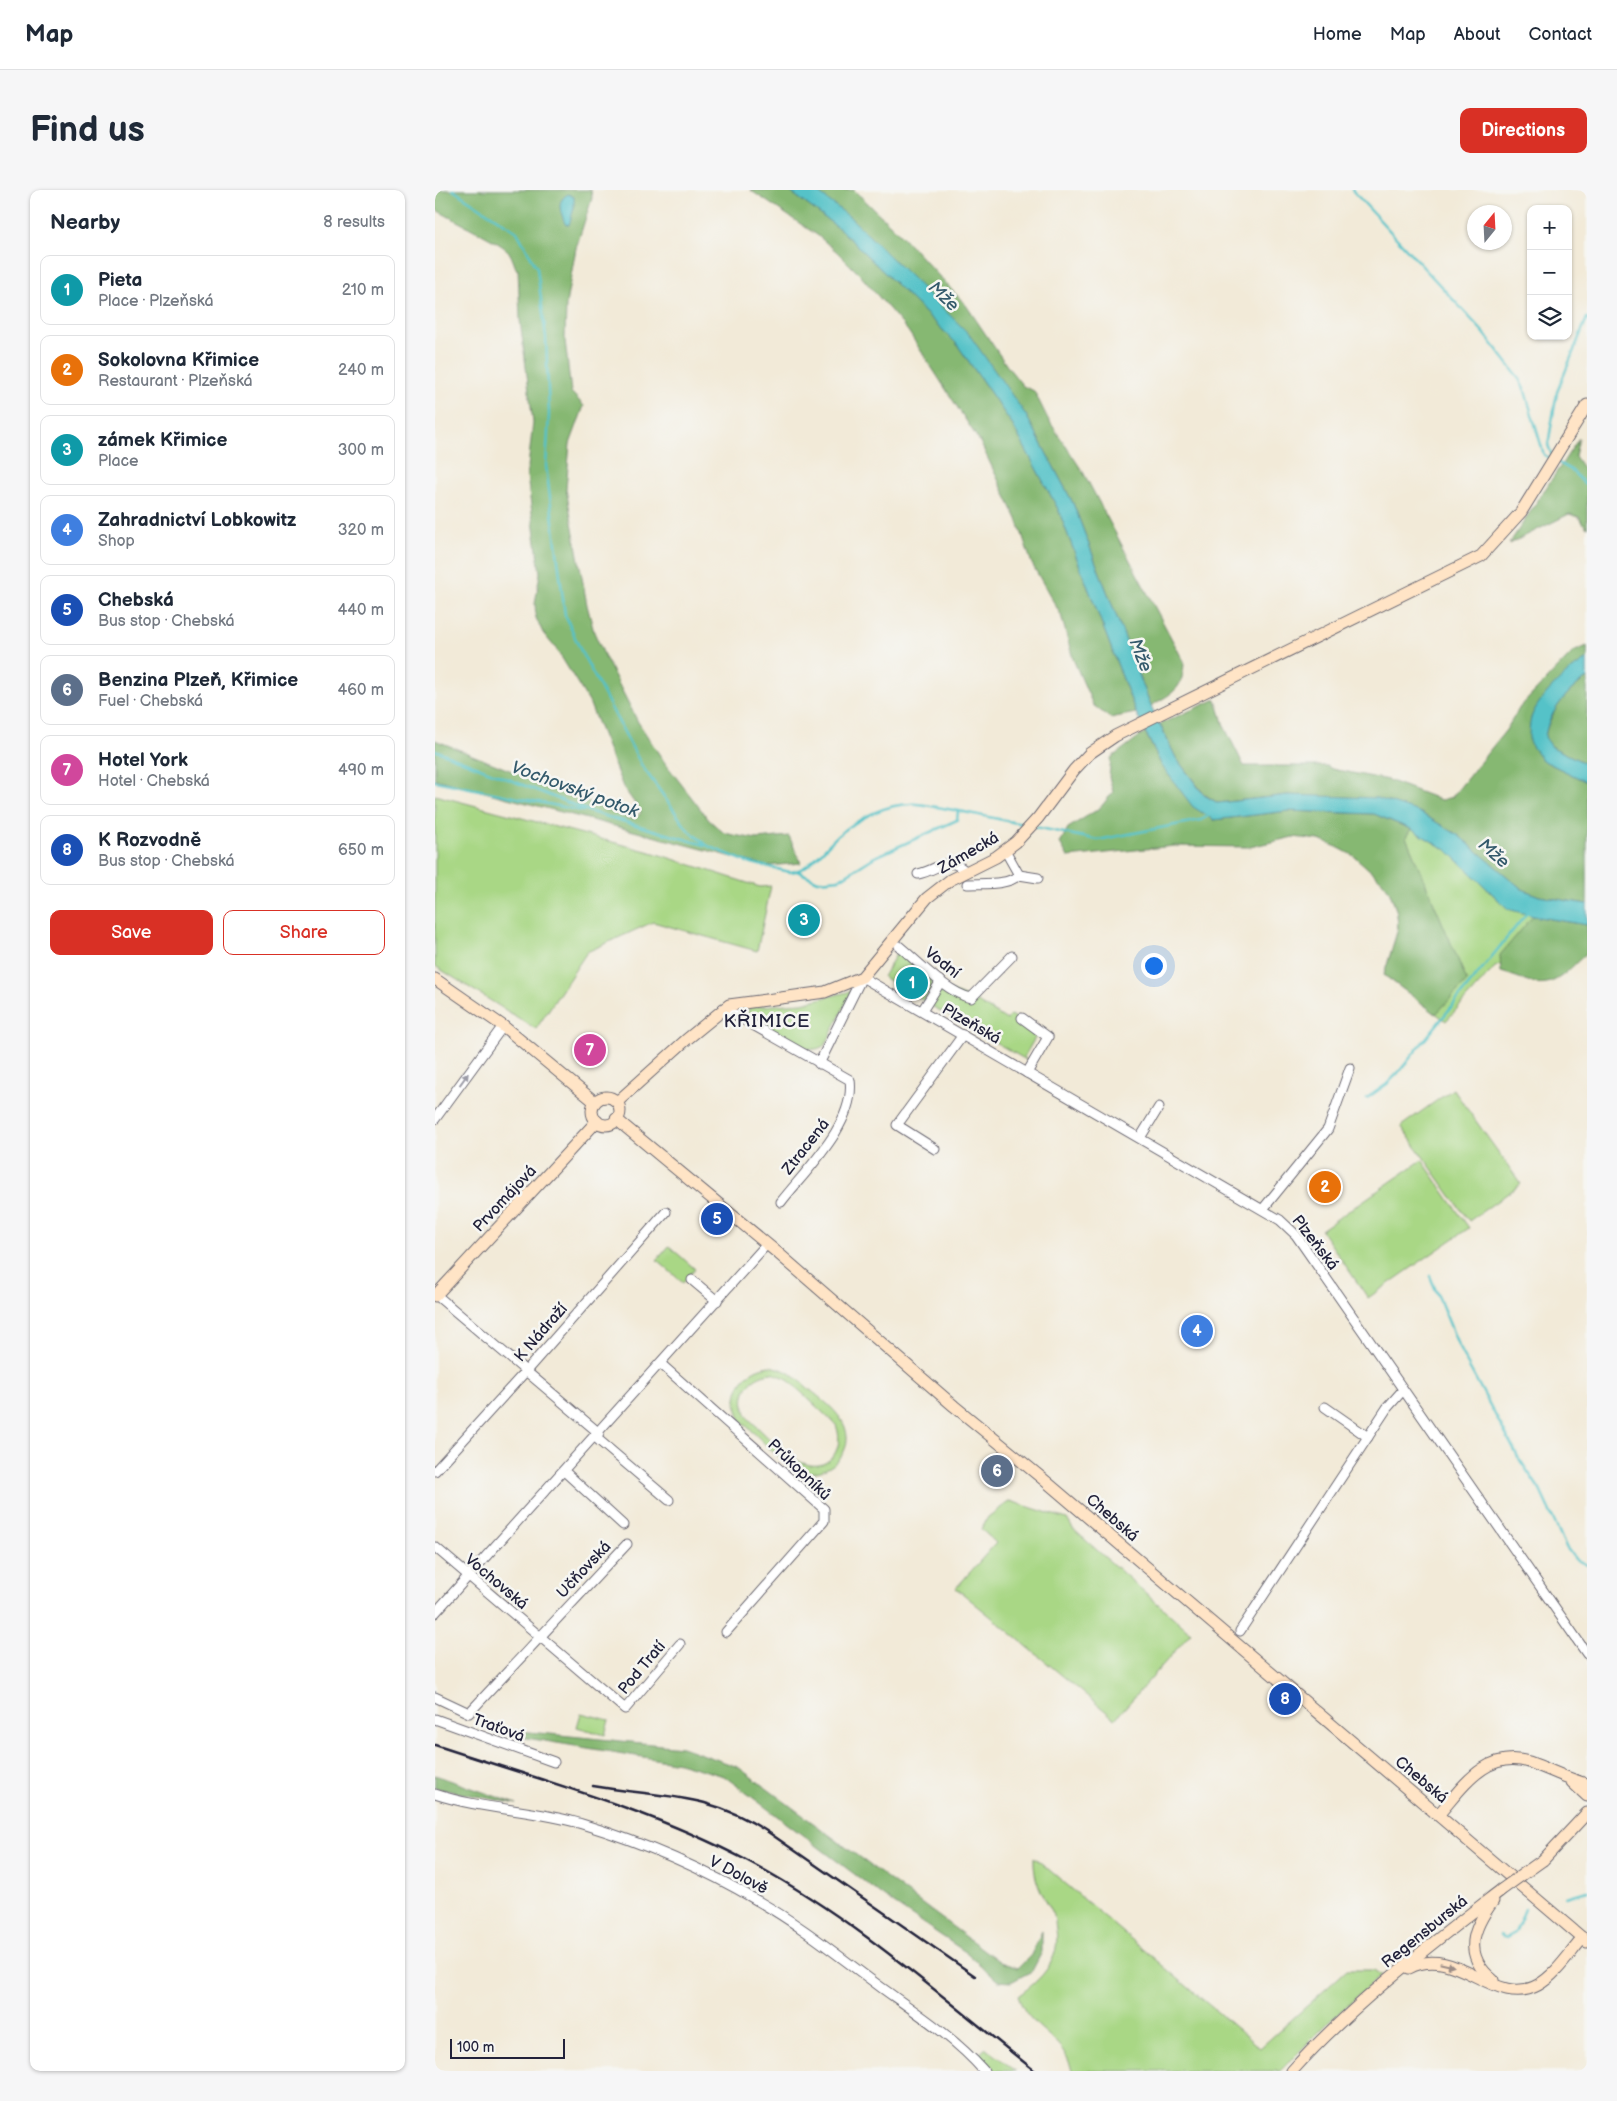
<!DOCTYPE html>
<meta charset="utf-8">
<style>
:root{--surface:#fff;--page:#f6f6f7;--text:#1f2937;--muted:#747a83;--line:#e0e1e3;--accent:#d93025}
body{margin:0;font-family:"Balsamiq Sans",sans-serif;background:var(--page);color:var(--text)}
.controls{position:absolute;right:15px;top:15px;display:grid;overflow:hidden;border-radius:10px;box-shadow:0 1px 4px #0004}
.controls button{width:45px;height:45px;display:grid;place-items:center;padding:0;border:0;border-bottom:1px solid var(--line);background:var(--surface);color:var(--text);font:25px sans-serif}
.compass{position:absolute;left:1032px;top:15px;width:45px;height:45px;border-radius:50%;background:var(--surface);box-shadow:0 1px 4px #0004;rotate:18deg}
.scale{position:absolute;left:15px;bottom:12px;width:115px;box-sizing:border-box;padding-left:5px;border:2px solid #22223b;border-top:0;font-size:14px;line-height:18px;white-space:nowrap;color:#22223b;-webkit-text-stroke:4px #f6f6f2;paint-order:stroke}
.you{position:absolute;left:718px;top:775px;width:18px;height:18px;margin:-12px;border:4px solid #fff;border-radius:50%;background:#1a73e8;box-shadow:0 0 0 8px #1a73e833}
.badge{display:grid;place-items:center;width:32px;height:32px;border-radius:50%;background:var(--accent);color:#fff;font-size:16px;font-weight:700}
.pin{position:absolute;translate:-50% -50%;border:2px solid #fff;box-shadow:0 1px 5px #0006}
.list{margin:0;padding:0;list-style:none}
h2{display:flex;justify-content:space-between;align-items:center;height:65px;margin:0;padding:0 20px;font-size:21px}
h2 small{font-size:16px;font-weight:400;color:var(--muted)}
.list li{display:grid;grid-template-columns:32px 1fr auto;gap:15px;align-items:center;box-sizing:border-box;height:70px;margin:0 10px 10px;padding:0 10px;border:1px solid var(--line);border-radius:10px}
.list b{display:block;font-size:19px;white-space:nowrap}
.list p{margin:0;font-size:16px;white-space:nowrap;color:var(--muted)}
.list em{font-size:16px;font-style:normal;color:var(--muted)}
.actions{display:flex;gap:10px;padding:15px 20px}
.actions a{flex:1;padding:11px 0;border:1px solid var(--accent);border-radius:10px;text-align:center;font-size:18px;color:var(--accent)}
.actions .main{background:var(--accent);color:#fff}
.icon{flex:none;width:28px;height:28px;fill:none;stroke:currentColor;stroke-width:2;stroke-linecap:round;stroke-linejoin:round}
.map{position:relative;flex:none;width:1152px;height:1881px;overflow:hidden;border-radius:10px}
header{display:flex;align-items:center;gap:30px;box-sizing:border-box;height:70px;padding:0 25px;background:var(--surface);border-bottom:1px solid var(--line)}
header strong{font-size:24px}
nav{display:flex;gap:28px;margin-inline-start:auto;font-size:18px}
.intro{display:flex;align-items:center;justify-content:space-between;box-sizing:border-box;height:120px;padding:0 30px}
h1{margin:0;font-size:35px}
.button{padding:12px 22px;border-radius:10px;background:var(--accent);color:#fff;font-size:18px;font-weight:700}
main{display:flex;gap:30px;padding:0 30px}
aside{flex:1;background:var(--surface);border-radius:10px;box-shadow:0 1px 4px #0004}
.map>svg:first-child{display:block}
.green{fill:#a9d785;stroke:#667c60;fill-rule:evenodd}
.forest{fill:#86b872;stroke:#546d56}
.water{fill:#54c2c8;stroke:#3b7282}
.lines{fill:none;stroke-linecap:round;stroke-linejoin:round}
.stream{stroke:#54c2c8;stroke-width:2.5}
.street-casing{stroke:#6b6872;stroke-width:11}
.secondary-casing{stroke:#6b6872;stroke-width:13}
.street{stroke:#fff;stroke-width:9}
.secondary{stroke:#ffe4c6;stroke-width:11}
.rail{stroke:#22223b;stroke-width:2.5}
.secondary-bridge-casing{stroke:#6b6872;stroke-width:13;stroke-linecap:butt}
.secondary-bridge{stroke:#ffe4c6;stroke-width:11}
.oneway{fill:#9c9ca7}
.oneway2{fill:#9c8d87}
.labels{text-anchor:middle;stroke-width:5;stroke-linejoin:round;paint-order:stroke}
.street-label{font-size:16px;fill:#22223b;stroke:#f6f6f2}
.water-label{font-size:18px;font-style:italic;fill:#345a6c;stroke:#f6f6f2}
.quarter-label{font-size:19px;letter-spacing:1px;fill:#22223b;stroke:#f6f6f2}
</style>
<header>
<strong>Map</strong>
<nav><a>Home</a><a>Map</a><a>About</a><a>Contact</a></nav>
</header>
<div class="intro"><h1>Find us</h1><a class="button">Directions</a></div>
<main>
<aside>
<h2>Nearby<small>8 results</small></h2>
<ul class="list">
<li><span class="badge" style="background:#0f9aa8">1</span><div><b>Pieta</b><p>Place · Plzeňská</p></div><em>210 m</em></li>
<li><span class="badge" style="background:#e8710a">2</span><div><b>Sokolovna Křimice</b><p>Restaurant · Plzeňská</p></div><em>240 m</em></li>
<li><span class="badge" style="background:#0f9aa8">3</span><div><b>zámek Křimice</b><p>Place</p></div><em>300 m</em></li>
<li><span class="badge" style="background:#3f7fe0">4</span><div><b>Zahradnictví Lobkowitz</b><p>Shop</p></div><em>320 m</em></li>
<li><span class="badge" style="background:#1a4fb4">5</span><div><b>Chebská</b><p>Bus stop · Chebská</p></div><em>440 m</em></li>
<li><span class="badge" style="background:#5c6f8a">6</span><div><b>Benzina Plzeň, Křimice</b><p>Fuel · Chebská</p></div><em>460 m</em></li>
<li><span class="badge" style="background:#d1479c">7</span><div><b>Hotel York</b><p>Hotel · Chebská</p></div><em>490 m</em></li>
<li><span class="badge" style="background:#1a4fb4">8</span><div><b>K Rozvodně</b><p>Bus stop · Chebská</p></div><em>650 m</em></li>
</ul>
<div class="actions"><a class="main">Save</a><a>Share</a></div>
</aside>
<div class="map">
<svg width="1152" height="1881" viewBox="0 0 1152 1881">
<rect width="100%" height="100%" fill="#f6f6f2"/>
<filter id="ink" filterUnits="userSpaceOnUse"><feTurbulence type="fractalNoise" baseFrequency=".02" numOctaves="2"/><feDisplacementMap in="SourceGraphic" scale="10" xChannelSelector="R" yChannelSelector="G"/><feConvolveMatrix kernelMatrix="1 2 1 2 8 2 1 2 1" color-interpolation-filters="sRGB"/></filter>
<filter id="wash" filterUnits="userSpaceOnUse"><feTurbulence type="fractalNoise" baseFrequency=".0096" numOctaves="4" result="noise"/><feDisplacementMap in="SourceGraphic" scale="20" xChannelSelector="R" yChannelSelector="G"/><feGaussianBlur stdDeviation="1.12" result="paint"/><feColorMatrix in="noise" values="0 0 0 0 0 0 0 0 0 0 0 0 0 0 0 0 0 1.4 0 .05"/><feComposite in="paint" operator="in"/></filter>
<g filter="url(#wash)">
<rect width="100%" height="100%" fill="#f2ead8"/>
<g class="green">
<path d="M0,605L219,663L325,697L336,696L322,761L218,732L152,762L101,839L0,776Z"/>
<path d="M939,624L976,639L1013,661L1073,719L1152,735L1060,777L1011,831L949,785L963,739L962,722L954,700Z"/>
<path d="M464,759L501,792L489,811L448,787Z"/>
<path d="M507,797L539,810L572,830L575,825L594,834L600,848L589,867L593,871L495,815Z"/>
<path d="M417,801L391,854C371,873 330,836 313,823L314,817L367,813Z"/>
<path d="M1018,899L1086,994L1034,1031L966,936Z"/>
<path d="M987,970L1034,1038L933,1108L886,1040Z"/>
<path d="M234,1056L260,1079L248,1093L222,1070Z"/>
<path d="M334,1176C351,1178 361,1187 373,1198C386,1209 404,1221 410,1237C421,1267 385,1294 358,1277C340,1266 323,1246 306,1231C293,1206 306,1180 334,1176ZM337,1183L351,1188L401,1235C405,1246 405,1255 399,1265C374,1297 333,1246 314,1229C301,1208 312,1185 337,1183Z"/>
<path d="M575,1311L632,1329L638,1339L756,1443L680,1529L521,1398L561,1353L546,1339L553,1327Z"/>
<path d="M146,1523L174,1530L170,1545L142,1537Z"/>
<path d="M599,1667L825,1858L912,1780H939L946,1785L895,1831L845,1881H637C629,1845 594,1841 583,1806C606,1789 626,1771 621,1739C620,1734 620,1726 617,1721C606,1701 598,1691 599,1667Z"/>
<path d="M551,1858L581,1881H557L542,1866Z"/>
</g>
<g class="forest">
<path d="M0,0H156L157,8L141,58L131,114L130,150L136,202L149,216L135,254L131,299L152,415L159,442L170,467L203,532L230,573L274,630L289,643L304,646L322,649L354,646L366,673L332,676L0,589V550L196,629L203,626L206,622L188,597L154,512L122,460L108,443L101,428L100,414L105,383L92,286L98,232L85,130L83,79L82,80C79,75 78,68 74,62C68,53 14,28 0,19Z"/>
<path d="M315,0H353L406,40L521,153L577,234L623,319L701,523L675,528L658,515L638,469L626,425L597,374L582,329L545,252L473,141L425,85L401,61L382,45Z"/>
<path d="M380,0H419L462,41L531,115L572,176L588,196L599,201L613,229L648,282L749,472C748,501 738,502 716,516L638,313L591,225Z"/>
<path d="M1144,248L1140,266L1152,284V338L1144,327L1134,324L1074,354Z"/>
<path d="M1152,456V469C1128,484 1110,504 1096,528L1107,570L1152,592V714L1104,706L1087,699L1023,645L984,622L853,605L783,613L769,604L741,568L725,534L781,509L789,536L809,576H892L897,579L953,590L1006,610L1017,607L1071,540L1085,517L1138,462Z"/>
<path d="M1152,488V574L1117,557L1110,548C1113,524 1132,500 1152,488Z"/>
<path d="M710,542L727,576L758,616L779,630L853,621L939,624L976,639L971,647L1032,791L1001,824L949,785L963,739L962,722L954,700L947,691L919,666L902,657L884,650L858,647L815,657L739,656L633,667L625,653L633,638L665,618L678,602L674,587L676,568Z"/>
<path d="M1098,726L1152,735V763C1135,777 1121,800 1096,792C1086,789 1077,785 1066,782L1065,765Z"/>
<path d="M84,1541L247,1557L303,1577L565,1772L583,1778L596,1765L607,1741V1762L597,1781L576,1792L563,1791L532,1763L459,1714L289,1586L244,1573L67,1544Z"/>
<path d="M0,1585L82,1614L5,1599L0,1597Z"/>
</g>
<g class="water">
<path d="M353,0H380L416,28L533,143L591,225L638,313L716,516L741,568L769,605L783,613L853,605L942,608L984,622L1023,645L1087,699L1104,706L1152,714V735L1098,726L1073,719L1013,661L976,639L939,624L853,621L779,630L758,617L727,576L701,523L623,319L577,234L521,153L406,40Z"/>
<path d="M133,4L139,7V18L134,35L130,34C126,21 120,12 133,4Z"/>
<path d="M1152,469V488C1132,500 1113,524 1110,547L1117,557L1152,574V592L1107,570L1094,552C1094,545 1094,535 1096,528C1103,507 1133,480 1152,469Z"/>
</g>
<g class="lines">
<g class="stream">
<path d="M18,0L82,42L102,78L111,147L114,224L111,276L130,425L146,461L207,576L253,640L273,656L312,672L355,682C377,680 389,656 406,643C425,628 450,615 475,614C484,613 493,616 502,617C532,622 562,629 592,635"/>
<path d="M917,0L1049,143L1083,187L1090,201L1109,265L1115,268"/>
<path d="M1117,266L1113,255L1122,202L1152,128"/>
<path d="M1122,272L1136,280L1152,296"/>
<path d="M0,560L156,622L270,655"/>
<path d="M0,591L148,621"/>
<path d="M600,637L663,650L766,630L775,625"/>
<path d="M362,681L383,691L405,689L438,668L522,630L523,621"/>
<path d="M932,908L952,894L963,883L1092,723"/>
<path d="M995,1086L1026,1162L1083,1267L1105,1300L1131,1357L1140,1369L1152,1375"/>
<path d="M1131,1707L1152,1701"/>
<path d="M1065,1745L1071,1748L1080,1743L1090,1719"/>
</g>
</g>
</g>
<g filter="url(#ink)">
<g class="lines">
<g class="street-casing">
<g id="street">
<path d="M570,660L584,685"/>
<path d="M483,684C504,680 513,663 531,682"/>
<path d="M584,685L603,688"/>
<path d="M532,694C548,693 572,696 584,685"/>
<path d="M464,756C482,771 514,804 536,808L577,766"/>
<path d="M288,818L415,890C421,933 371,980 346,1012"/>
<path d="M487,821L506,791"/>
<path d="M587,828L613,847L592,883"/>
<path d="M384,874L427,787L845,1030L861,1045L1152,1464"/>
<path d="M0,929L68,836"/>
<path d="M705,948L724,917"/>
<path d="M500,959L462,935L528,845"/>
<path d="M828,1019L893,939L915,878"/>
<path d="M257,1090L282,1111"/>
<path d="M0,1104L164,1243"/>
<path d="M226,1174L389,1319V1331L291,1442"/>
<path d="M890,1217L933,1247"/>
<path d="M160,1247L234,1310"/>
<path d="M0,1281L91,1181L231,1022"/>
<path d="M129,1281L188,1335"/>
<path d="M0,1357L190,1519L245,1454"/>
<path d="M0,1423L332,1054"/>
<path d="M805,1441L952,1218L968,1200"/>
<path d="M0,1507L34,1523L192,1354"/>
<path d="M0,1529L119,1572"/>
<path d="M0,1604C48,1620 99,1619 147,1634C209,1653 268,1678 323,1711C367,1736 406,1768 447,1798C482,1823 520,1848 549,1881"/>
</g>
</g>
<g class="secondary-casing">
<g id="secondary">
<path d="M0,789L68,836L160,912"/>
<circle cx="171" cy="921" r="14"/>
<path d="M182,912L251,850L294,815L390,802L427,787L492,708L515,690L561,667L581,652L603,628L639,580L655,563L680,546L1046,366L1086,322L1152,215"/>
<path d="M181,929L344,1064L519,1216L608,1289L1152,1752"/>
<path d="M0,1106L162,931"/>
<path d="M1137,1592L1152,1606"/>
<path d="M1003,1625C1028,1597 1051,1559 1094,1572C1114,1579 1132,1589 1152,1594"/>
<path d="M1108,1670L1152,1623"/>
<path d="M974,1778C1022,1753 1060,1819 1103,1795C1121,1785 1134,1764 1148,1748"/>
<path d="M1058,1790C1027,1765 1038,1738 1058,1711"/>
<path d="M857,1881C917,1814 995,1755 1066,1700"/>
</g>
</g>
<use href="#street" class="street"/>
<use href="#secondary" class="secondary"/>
<g class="rail">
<path d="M0,1555C105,1590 212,1618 311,1670C417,1726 507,1807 600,1881"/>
<path d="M158,1596C227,1608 270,1601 333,1642L540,1786"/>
</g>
<g class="secondary-bridge-casing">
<path id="secondary-bridge" d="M1066,1700L1108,1670"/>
</g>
<use href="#secondary-bridge" class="secondary-bridge"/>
</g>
<defs><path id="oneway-solid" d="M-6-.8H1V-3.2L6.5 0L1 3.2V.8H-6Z" transform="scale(1.25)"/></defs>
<use class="oneway" href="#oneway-solid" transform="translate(29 889) rotate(-54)"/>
<use class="oneway2" href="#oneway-solid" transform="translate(1012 1775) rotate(13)"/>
</g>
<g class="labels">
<g class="street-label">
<text transform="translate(533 662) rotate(-30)" y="6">Zámecká</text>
<text transform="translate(508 772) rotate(38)" y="6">Vodní</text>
<text transform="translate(537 833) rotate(30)" y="6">Plzeňská</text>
<text transform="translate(370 956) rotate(-52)" y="6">Ztracená</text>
<text transform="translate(69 1008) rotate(-47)" y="6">Prvomájová</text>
<text transform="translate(881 1052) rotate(52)" y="6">Plzeňská</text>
<text transform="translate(105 1142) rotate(-49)" y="6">K Nádraží</text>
<text transform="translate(365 1279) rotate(44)" y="6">Průkopníků</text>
<text transform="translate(678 1327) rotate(41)" y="6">Chebská</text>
<text transform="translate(148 1379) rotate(-47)" y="6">Učňovská</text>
<text transform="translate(62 1391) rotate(40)" y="6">Vochovská</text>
<text transform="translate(206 1477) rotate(-50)" y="6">Pod Tratí</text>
<text transform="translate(64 1537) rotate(20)" y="6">Traťová</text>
<text transform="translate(987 1589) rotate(40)" y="6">Chebská</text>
<text transform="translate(304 1684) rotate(28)" y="6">V Dolově</text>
<text transform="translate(989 1741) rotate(-39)" y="6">Regensburská</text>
</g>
<g class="water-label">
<text transform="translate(509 106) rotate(44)" y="6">Mže</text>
<text transform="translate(706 465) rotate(69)" y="6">Mže</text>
<text transform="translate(140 599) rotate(20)" y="6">Vochovský potok</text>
<text transform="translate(1059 663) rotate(41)" y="6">Mže</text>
</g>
<g class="quarter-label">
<text x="332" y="837">KŘIMICE</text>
</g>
</g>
</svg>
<div class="controls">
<button>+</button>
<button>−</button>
<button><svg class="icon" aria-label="layers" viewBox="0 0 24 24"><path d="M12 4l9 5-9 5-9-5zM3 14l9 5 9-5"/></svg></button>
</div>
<svg class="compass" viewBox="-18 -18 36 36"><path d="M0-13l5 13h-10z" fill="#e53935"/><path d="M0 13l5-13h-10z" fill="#747a83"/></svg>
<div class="scale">100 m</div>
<div class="you"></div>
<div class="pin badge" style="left:477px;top:793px;background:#0f9aa8">1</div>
<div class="pin badge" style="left:890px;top:997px;background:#e8710a">2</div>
<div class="pin badge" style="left:369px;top:730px;background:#0f9aa8">3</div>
<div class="pin badge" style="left:762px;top:1141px;background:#3f7fe0">4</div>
<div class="pin badge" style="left:282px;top:1029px;background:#1a4fb4">5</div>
<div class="pin badge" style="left:562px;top:1281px;background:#5c6f8a">6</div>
<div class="pin badge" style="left:155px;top:860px;background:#d1479c">7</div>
<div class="pin badge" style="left:850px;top:1509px;background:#1a4fb4">8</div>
</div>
</main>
